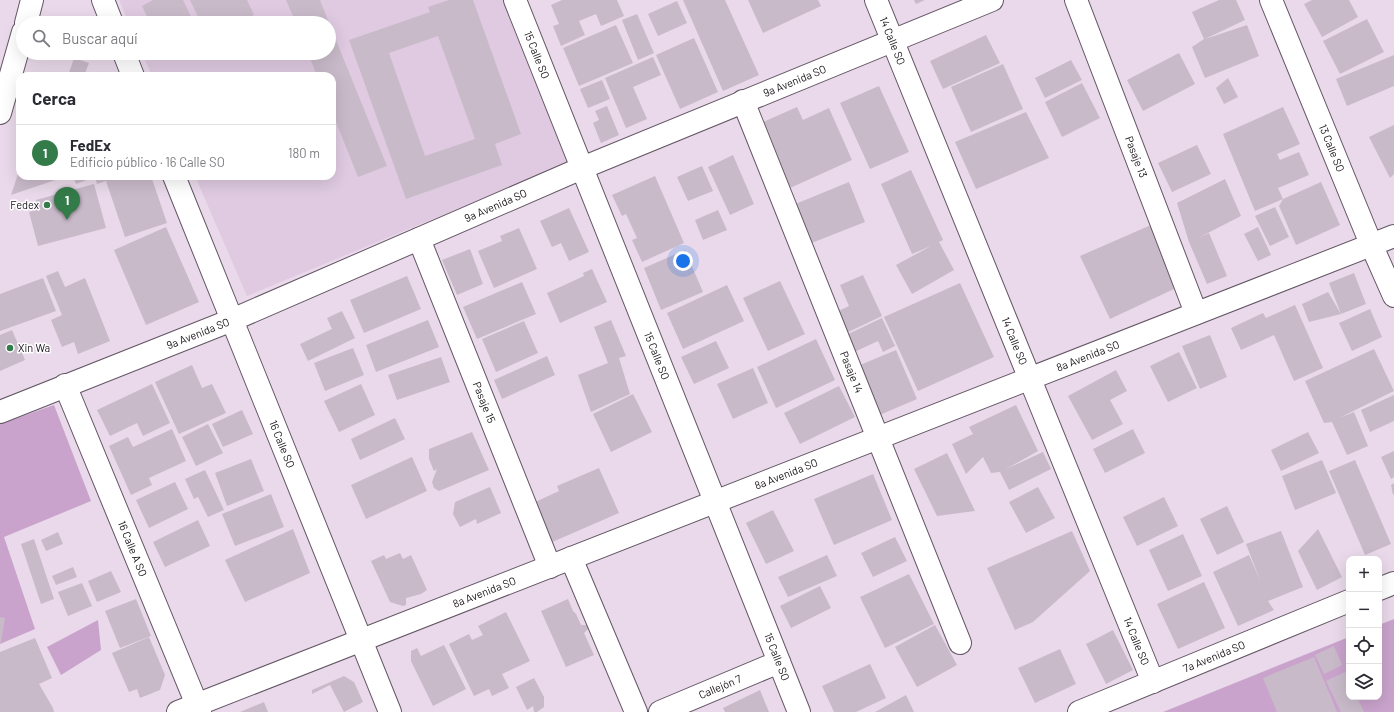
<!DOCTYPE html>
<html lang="es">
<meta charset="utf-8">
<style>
:root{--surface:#fff;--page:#f2f2f3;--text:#2b2b33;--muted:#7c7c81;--line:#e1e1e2;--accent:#337b48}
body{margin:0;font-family:Barlow,sans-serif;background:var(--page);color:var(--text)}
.controls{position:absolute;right:12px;bottom:12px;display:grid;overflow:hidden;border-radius:8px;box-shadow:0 4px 16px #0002}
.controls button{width:36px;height:36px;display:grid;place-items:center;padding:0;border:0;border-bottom:1px solid var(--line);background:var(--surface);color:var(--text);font:20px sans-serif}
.you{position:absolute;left:683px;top:261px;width:14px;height:14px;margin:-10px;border:3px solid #fff;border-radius:50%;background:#1a73e8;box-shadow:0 0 0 6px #1a73e833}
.badge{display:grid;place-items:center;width:26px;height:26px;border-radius:50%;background:var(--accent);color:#fff;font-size:13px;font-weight:700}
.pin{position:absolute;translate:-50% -33px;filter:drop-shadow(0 1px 2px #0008)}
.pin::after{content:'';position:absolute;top:21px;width:14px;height:12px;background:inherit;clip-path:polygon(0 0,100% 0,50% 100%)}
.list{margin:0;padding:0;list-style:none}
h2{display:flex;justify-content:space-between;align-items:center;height:52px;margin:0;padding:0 16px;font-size:17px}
h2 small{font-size:13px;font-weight:400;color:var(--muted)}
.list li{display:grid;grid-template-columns:26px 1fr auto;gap:12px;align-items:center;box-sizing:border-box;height:56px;padding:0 16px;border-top:1px solid var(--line)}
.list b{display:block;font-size:15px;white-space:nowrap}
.list p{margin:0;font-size:13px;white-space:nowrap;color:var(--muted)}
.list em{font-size:13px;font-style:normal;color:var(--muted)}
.icon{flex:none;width:22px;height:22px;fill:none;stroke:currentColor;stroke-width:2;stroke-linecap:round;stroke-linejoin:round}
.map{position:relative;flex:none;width:1394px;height:712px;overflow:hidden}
.search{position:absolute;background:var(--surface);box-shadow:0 4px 16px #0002;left:16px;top:16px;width:320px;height:44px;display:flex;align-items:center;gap:10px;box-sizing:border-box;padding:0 14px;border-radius:22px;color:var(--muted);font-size:15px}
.panel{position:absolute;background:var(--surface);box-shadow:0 4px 16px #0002;left:16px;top:72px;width:320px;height:108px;border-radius:12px}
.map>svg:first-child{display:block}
.built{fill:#dfcae1}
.green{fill:#c9a3cc}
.building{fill:#c9baca;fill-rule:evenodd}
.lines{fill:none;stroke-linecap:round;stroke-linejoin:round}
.minor-casing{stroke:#645665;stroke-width:24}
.highway-casing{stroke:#645665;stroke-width:24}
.minor{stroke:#fff;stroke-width:22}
.highway{stroke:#fff;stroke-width:22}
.poi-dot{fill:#337b48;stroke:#fff;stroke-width:1.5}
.labels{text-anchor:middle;stroke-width:3;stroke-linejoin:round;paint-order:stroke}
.street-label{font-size:11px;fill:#181318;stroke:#fff}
.poi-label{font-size:11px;fill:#181318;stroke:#fff;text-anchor:end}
</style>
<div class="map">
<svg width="1394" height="712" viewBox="0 0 1394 712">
<rect width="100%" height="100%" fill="#e9d9ea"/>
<path class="built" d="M119,0H504L568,163L247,296L195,176H332V76H152L142,53H329V23H129Z"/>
<g class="green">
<path d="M54,405L91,501L4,537L35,629L0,644V424Z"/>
<path d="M1394,619V712H1163L1349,637V697H1379V625Z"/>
<path d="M98,620L101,650L61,675L47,647Z"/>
</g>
<g class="building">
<path d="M153,0H183L194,23H150L142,6Z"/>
<path d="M190,0H247L254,15L236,23H201Z"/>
<path d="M286,0H320L329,23H296Z"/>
<path d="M449,0H473L521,134L495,144L502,165L406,199L349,40L430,12L428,7ZM438,36L475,139L425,156L389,53Z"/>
<path d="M562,0H617L624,16L601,26L596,14L579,21L585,35L561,46L553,26L559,24L551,5Z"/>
<path d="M683,0H725L759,75L723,91Z"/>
<path d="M748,0H818L821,6L763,33Z"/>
<path d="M914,0H925L916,4Z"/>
<path d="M1219,0H1236L1245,20L1205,39L1247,25L1259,56L1205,78L1192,47L1204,39L1192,12Z"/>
<path d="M1312,0H1349L1358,17L1322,37L1304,4Z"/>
<path d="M677,1L687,23L658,36L648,14Z"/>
<path d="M637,14L654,53L638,60L622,20Z"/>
<path d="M1367,19L1384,52L1340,74L1323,41Z"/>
<path d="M329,23L387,166L358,177L332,112V76H317L308,53H329Z"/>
<path d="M616,25L633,63L579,86L563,48Z"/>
<path d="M986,35L1000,63L943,89L930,61Z"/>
<path d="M694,38L718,92L680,109L656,55Z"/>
<path d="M1179,53L1195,84L1143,111L1127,80Z"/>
<path d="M1394,55V86L1347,106L1336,79Z"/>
<path d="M653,57L661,75L633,87L647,119L626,128L605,78Z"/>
<path d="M74,58L89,63L84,76H68Z"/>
<path d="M1071,60L1082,80L1045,98L1035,78Z"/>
<path d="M1003,64L1023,109L971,132L951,87Z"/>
<path d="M1228,78L1238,97L1224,104L1216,88Z"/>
<path d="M602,80L610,99L588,108L580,89Z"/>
<path d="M1082,83L1100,118L1062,137L1045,102Z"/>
<path d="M879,86L909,152L870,169L840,103Z"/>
<path d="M607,106L619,135L601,143L593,123L599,120L595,111Z"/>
<path d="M797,107L803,120L829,108L852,160L790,188L761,123Z"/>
<path d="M1283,107L1300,144L1277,154L1280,160L1299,152L1309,175L1278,188L1283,199L1255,211L1223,134Z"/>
<path d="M1026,112L1049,158L976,189L955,142Z"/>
<path d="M1394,125V174L1390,178L1369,137Z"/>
<path d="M1197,145L1211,174L1172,192L1158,163Z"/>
<path d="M733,155L754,204L730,215L708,167Z"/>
<path d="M702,166L713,191L688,201L677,177Z"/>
<path d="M20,168V176H67L11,195Z"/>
<path d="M911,170L943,240L939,242L954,270L912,294L896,265L931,246L912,254L881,184Z"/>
<path d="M73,176H151L167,223L125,237L106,181L97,184L95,177L76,184Z"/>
<path d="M655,176L684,243L642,262L632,240L637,238L626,214L622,216L612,195Z"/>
<path d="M1225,179L1241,216L1198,238L1209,233L1227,276L1207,284L1189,242L1177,203Z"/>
<path d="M849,182L865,222L809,244L793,205Z"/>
<path d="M1321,182L1340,225L1296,245L1279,206L1283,199Z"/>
<path d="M94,184L106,228L38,246L29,212L38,209L36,200Z"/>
<path d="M1275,207L1289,237L1270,246L1255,216Z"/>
<path d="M569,208L589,252L569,261L561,243L552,247L540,221Z"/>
<path d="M718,210L727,230L703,240L695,220Z"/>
<path d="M1151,225L1176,288L1110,319L1080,256Z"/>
<path d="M166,227L199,302L146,325L114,250Z"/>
<path d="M1258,227L1271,255L1258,261L1244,234Z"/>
<path d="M519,228L537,269L494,288L478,251L502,241L500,236Z"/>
<path d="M470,249L483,284L457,295L442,260Z"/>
<path d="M685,250L703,292L661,310L644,268Z"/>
<path d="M592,269L607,302L560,323L547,293L584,276L583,273Z"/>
<path d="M58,271L65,287L85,278L110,341L78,354L74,342L62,347L51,320L62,315L46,276Z"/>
<path d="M1354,273L1366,304L1341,314L1329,283Z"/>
<path d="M863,275L882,316L844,334L834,313L849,306L840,285Z"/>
<path d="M407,276L421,309L364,333L350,300Z"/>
<path d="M43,278L56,311L0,331V294Z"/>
<path d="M780,281L805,334L768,351L743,298Z"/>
<path d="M522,282L536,314L477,339L463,307Z"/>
<path d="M960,283L994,357L918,391L884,317Z"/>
<path d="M727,285L744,321L683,349L667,313Z"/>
<path d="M1328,292L1341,314L1309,322L1302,304Z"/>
<path d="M1295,305L1323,368L1294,381L1274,335L1241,350L1231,328L1263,313L1266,318Z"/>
<path d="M1370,309L1382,337L1352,351L1339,323Z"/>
<path d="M342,311L355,338L308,361L300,344L332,329L327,318Z"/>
<path d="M882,318L895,346L883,352L878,341L850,354L842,337Z"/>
<path d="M428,320L439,347L376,372L366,345Z"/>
<path d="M611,320L626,356L619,358L630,394L591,412L578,375L608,363L594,327Z"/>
<path d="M524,321L538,353L496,372L482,339Z"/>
<path d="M12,330L25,360L0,371V335Z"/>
<path d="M1210,335L1227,377L1200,389L1182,346Z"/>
<path d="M816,339L835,380L776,408L757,367Z"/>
<path d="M716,341L729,368L694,384L681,357Z"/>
<path d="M353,348L364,375L325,391L314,363Z"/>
<path d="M1374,349L1394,391L1339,418L1354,412L1368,446L1347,455L1332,422L1324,423L1305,381Z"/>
<path d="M896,350L917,399L882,414L871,411L853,368Z"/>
<path d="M1179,352L1197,388L1168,402L1150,366Z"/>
<path d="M547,356L555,375L502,399L494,380Z"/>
<path d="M441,357L450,382L397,400L388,375Z"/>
<path d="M192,365L202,388L212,384L226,413L179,434L155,382Z"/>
<path d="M753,368L768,403L733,419L717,384Z"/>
<path d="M1116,370L1127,391L1110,400L1123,424L1092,440L1068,396Z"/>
<path d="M152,384L170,423L143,436L137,423L110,436L97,410Z"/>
<path d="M361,384L375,415L339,432L324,401Z"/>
<path d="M839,386L855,417L800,444L784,413Z"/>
<path d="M633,394L652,432L611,452L593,414Z"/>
<path d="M1394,395V421L1370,432L1361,410Z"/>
<path d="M1016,405L1038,451L1006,469L1043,452L1051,469L1009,490L1000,472L991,473L983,457L966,474L952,444L973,434L969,427Z"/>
<path d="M242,410L253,434L223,447L212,424Z"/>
<path d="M395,418L405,439L360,460L351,439Z"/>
<path d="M208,424L223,453L196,466L182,437Z"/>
<path d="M172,429L186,461L149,478L152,485L131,495L109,446L128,437L133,447Z"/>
<path d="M1133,429L1145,453L1105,473L1093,449Z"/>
<path d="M472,432L489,470L439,491L434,488L432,482L437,469L434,471L429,459V449Z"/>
<path d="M1308,432L1319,453L1281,471L1271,450Z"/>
<path d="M1394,451V477L1391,479L1381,457Z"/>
<path d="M947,453L975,511L937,516L914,469Z"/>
<path d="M412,457L427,491L366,519L351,485Z"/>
<path d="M251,459L264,491L227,506L215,473Z"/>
<path d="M1322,460L1336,493L1295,510L1282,476Z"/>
<path d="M1355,460L1391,544L1365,555L1329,471Z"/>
<path d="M599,468L619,513L550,543L533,503L559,491L557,486Z"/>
<path d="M205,470L224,510L208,517L198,497L194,499L185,479Z"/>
<path d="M873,474L892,520L834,545L814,499Z"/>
<path d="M175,482L188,509L149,528L136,500Z"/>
<path d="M1394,483V494L1393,495L1391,485Z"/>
<path d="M490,487L501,513L477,524L476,519L460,527L453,514L455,502Z"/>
<path d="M1038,487L1055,518L1026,533L1009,502Z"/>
<path d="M271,494L284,527L235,546L222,514Z"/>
<path d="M1164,497L1178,526L1137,546L1123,517Z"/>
<path d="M1227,506L1244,542L1217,555L1200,519Z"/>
<path d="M773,510L794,551L766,564L746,523Z"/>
<path d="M198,520L210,546L165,567L153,542Z"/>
<path d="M293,529L310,573L245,602L225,560Z"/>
<path d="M1318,529L1342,577L1317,590L1298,551Z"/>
<path d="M1072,531L1090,571L1033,622L1015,630L987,568Z"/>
<path d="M1281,531L1303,587L1268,601L1274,610L1238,626L1213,572L1249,555L1260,580L1246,544Z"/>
<path d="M58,532L63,544L46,551L41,540Z"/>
<path d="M1183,534L1202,576L1168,591L1149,550Z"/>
<path d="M895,537L907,561L873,577L861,553Z"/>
<path d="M34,539L54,599L41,604L21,544Z"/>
<path d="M400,553L403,559L411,555L427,590L421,594L406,598V605L403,606L390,602L371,561L384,555L386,559Z"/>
<path d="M827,555L837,576L788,597L778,577Z"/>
<path d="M73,567L77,577L56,585L52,576Z"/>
<path d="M111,571L121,592L97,602L88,581Z"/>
<path d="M909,574L934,624L885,648L860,597Z"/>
<path d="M1204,582L1225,628L1178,649L1157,604Z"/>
<path d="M82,583L92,606L68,616L58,592Z"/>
<path d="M820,586L831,608L791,628L780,606Z"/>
<path d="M136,599L151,636L120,648L105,611Z"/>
<path d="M568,599L573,611L576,614L581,625H592L584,633L594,655L566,667L541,611Z"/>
<path d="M506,612L530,661L502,674L509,688L492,696L489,689L474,696L449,644L469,634L472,640L483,635L478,626Z"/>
<path d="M0,617L5,618L1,643H0Z"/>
<path d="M935,625L957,665L917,687L895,647Z"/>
<path d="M1113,630L1133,670L1106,684L1086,644Z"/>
<path d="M149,637L165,675L160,690L140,698L137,689L129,692L112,653Z"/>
<path d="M35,638L52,678L39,684L53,708L54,712H0V652Z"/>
<path d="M444,645L466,689L433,706L411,661V651L417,648L421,656Z"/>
<path d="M1334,646L1342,665L1324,674L1315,655Z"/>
<path d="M1060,649L1076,684L1035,703L1018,668Z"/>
<path d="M1314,657L1337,712H1277L1263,678Z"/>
<path d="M870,664L886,698L856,712H834L822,686Z"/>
<path d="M1345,672L1349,681V697H1357L1364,712H1341L1326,681Z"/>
<path d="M344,676L354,682L363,702L344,712L330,685L312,694V690Z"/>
<path d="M534,678L544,697V707L537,712H534L533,706L527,710L516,687Z"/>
<path d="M760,690L769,712H725L723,708Z"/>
<path d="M906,695L914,712H875Z"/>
<path d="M264,702L268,712H240Z"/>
</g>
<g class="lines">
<g class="minor-casing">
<g id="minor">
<path d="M103,0L112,23"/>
<path id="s1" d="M515,0L799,712"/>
<path id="s2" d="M876,0L1153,682"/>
<path id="s3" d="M1076,0L1196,313"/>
<path id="s4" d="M1271,0L1371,244L1394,296"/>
<path d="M124,53L133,76"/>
<path id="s5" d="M743,101L960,643"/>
<path id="s6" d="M174,176L390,712"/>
<path id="s7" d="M419,239L550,567"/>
<path id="s8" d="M65,385L200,712"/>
<path id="s9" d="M0,412L232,320L582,168L992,0"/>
<path d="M571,558L636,712"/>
<path d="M1379,589L1394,583"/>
<path id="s10" d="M178,712L1394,236"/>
<path id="s11" d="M660,712L779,662"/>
<path id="s12" d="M1079,712L1349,601"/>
</g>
</g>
<g class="highway-casing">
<g id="highway">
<path d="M26,23L32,0"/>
<path d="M0,113L23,32"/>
</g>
</g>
<use href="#minor" class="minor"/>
<use href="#highway" class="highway"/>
</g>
<g class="poi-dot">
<circle cx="47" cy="205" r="4"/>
<circle cx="10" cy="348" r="4"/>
</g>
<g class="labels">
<g class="street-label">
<text dy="4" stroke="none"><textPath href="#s2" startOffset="44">14 Calle SO</textPath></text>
<text dy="4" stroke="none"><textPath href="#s1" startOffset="59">15 Calle SO</textPath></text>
<text dy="4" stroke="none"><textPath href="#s9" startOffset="861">9a Avenida SO</textPath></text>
<text dy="4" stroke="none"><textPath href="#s4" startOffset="160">13 Calle SO</textPath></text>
<text dy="4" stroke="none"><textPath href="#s3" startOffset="168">Pasaje 13</textPath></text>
<text dy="4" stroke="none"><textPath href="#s9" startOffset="537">9a Avenida SO</textPath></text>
<text dy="4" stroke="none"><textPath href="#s9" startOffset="213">9a Avenida SO</textPath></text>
<text dy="4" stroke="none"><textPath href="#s2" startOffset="368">14 Calle SO</textPath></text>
<text dy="4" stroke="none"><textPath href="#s10" startOffset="977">8a Avenida SO</textPath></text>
<text dy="4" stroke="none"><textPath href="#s1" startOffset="383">15 Calle SO</textPath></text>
<text dy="4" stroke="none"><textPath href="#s5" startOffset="292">Pasaje 14</textPath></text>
<text dy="4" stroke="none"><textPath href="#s7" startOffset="176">Pasaje 15</textPath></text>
<text dy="4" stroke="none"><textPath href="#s6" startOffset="289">16 Calle SO</textPath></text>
<text dy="4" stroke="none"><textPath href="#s10" startOffset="653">8a Avenida SO</textPath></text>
<text dy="4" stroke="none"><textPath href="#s8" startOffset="177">16 Calle A SO</textPath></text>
<text dy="4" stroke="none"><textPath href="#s10" startOffset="329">8a Avenida SO</textPath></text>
<text dy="4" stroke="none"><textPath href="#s2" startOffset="692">14 Calle SO</textPath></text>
<text dy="4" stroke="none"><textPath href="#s12" startOffset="146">7a Avenida SO</textPath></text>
<text dy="4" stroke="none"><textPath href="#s1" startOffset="707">15 Calle SO</textPath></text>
<text dy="4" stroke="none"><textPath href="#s11" startOffset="65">Callejón 7</textPath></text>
</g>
<g class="poi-label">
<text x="39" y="209">Fedex</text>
<text x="18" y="352" text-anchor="start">Xin Wa</text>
</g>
</g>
</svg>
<div class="controls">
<button>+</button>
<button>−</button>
<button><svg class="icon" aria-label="locate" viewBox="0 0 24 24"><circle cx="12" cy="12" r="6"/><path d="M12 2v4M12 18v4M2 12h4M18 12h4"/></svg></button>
<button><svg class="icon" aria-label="layers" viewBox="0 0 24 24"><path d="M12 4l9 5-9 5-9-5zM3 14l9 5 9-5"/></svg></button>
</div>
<div class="you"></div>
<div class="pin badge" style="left:67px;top:220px">1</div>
<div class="search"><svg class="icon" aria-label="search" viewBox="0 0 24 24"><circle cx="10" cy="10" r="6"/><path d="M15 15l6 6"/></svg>Buscar aquí</div>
<section class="panel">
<h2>Cerca<small></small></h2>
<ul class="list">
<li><span class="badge">1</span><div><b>FedEx</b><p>Edificio público · 16 Calle SO</p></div><em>180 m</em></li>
</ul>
</section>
</div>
